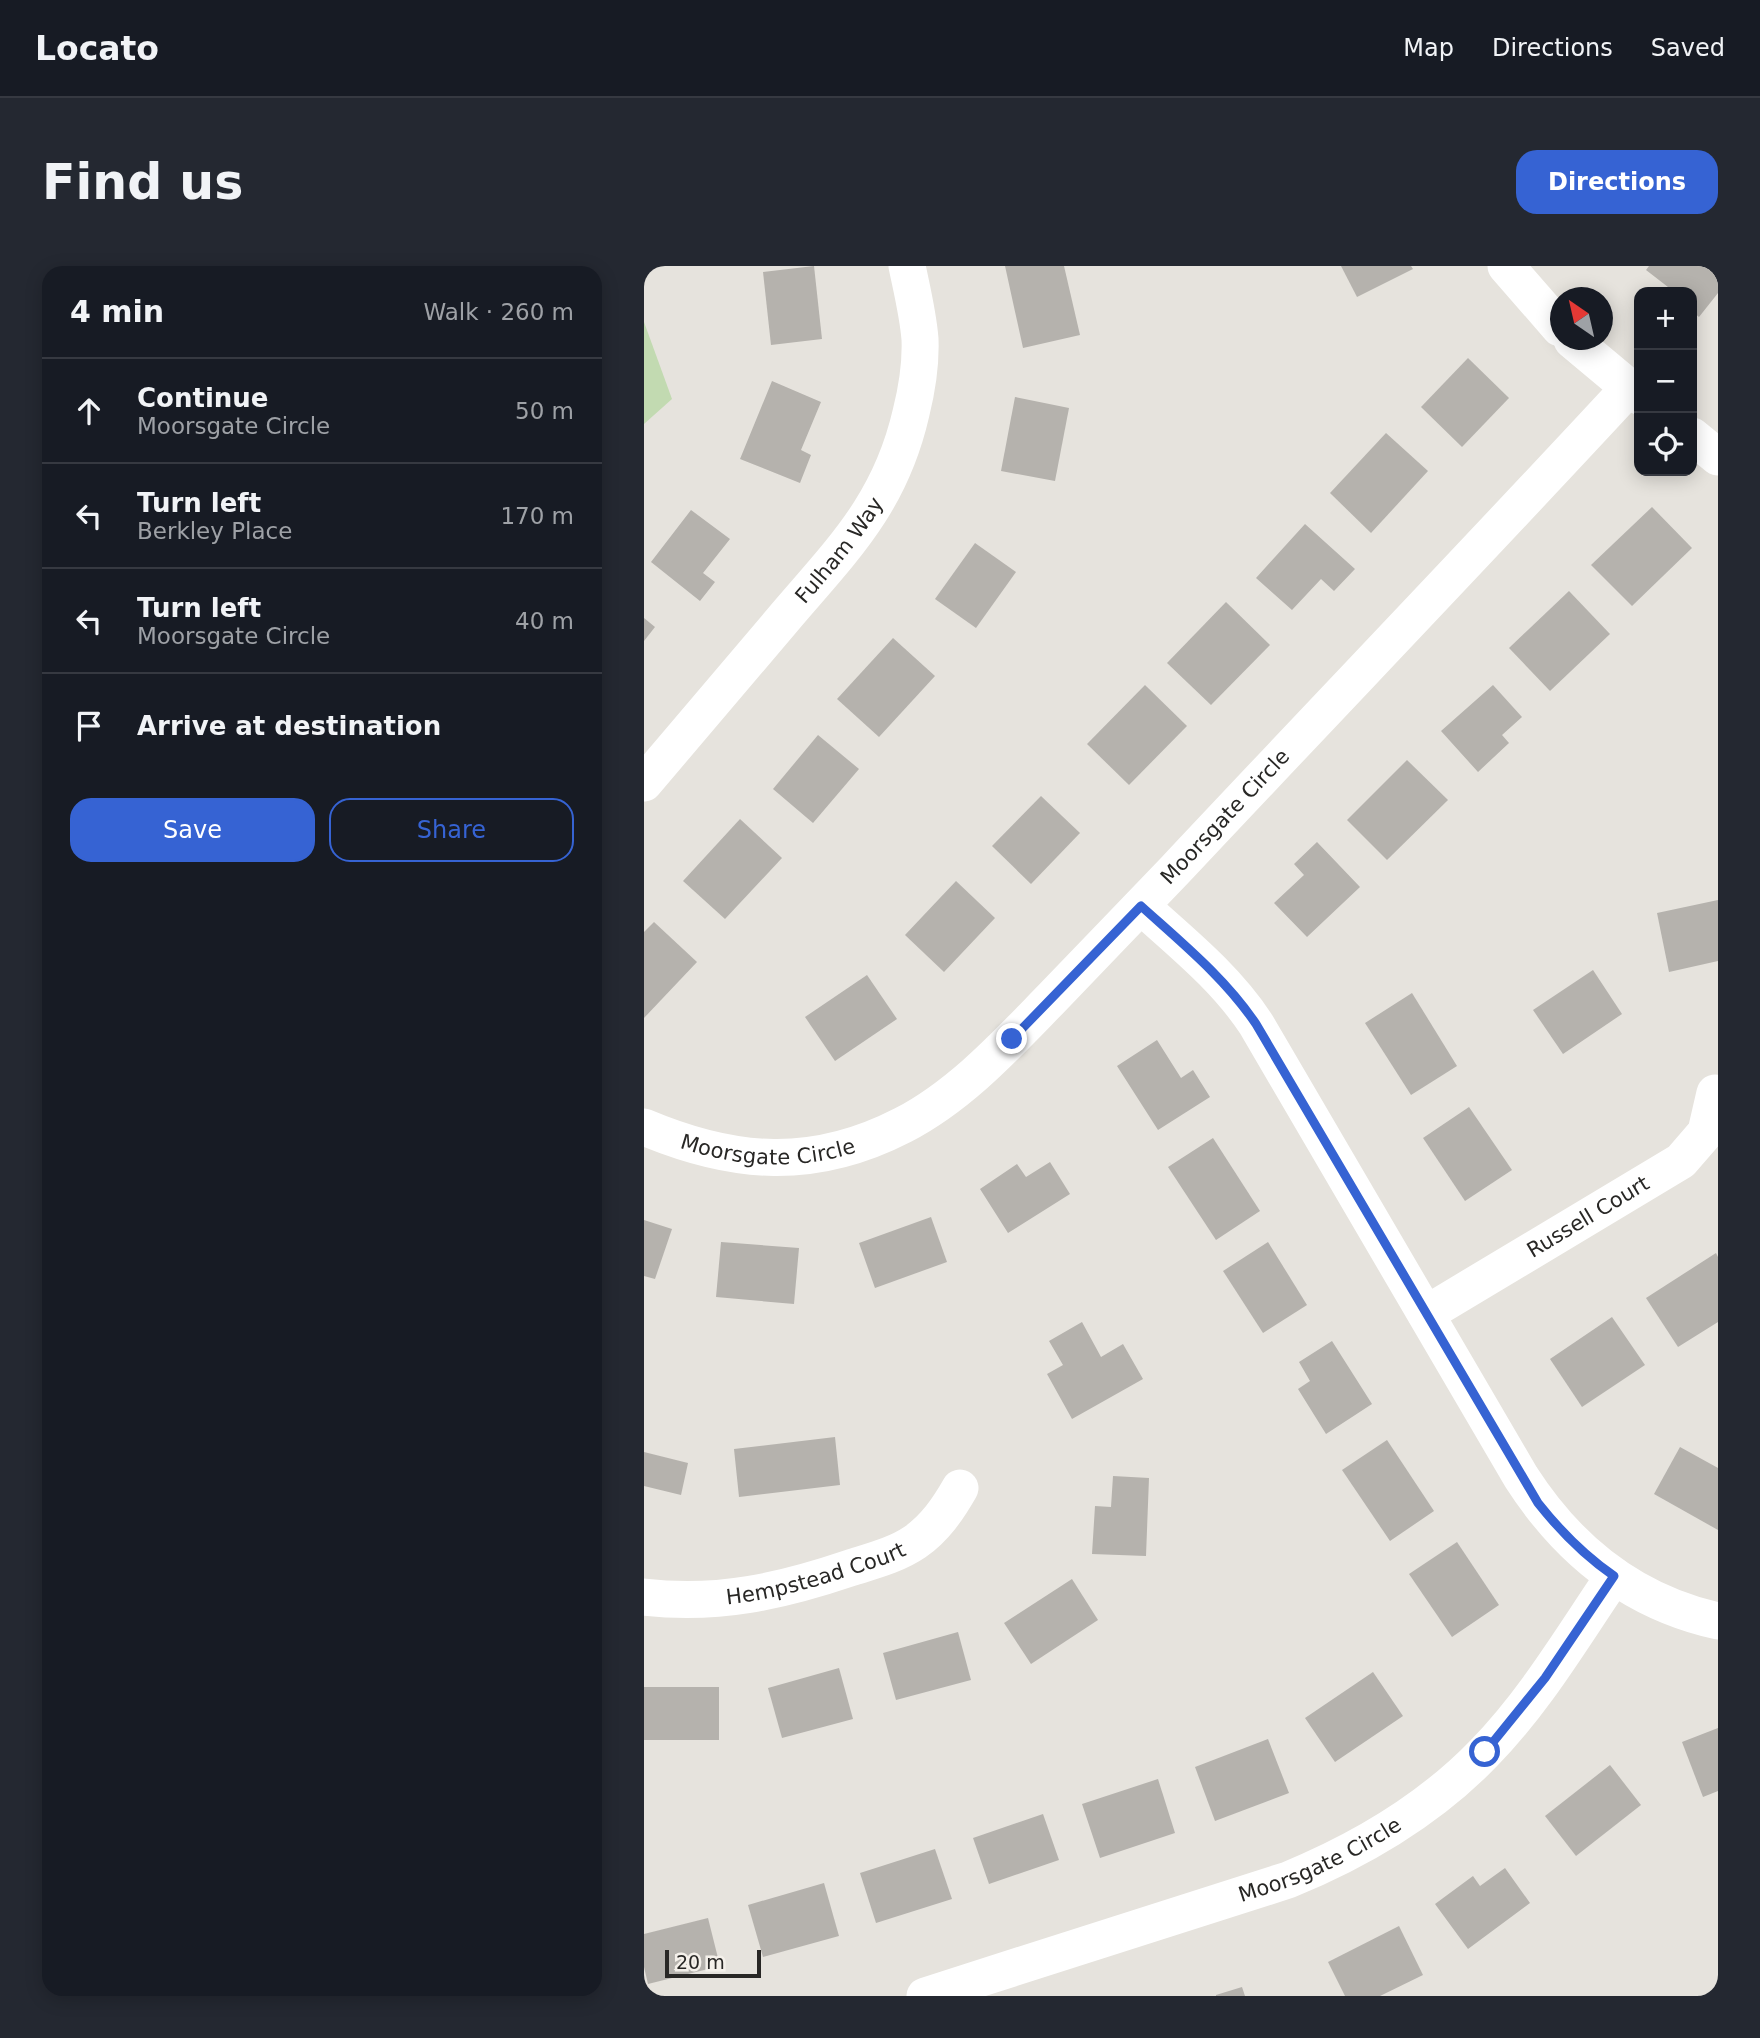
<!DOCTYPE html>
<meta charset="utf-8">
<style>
:root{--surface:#171b24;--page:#242831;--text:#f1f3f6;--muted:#9ea1a6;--line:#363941;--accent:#3663d3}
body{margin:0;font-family:"DejaVu Sans",sans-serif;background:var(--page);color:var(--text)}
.controls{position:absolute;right:21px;top:21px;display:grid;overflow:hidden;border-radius:14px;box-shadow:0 4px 18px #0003}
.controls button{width:63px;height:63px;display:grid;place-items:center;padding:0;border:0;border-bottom:2px solid var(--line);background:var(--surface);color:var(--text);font:35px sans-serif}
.compass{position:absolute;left:906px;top:21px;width:63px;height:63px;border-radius:50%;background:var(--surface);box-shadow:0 4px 18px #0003;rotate:326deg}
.scale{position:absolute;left:21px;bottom:18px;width:96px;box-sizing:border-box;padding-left:7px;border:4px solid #282725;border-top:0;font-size:19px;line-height:24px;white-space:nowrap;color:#282725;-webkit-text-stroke:5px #f4f0ea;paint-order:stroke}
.stop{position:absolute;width:21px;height:21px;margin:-16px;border:5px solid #3663d3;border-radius:50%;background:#fff}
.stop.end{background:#3663d3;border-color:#fff;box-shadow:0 2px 7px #0008}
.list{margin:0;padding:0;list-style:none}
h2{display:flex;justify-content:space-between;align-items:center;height:91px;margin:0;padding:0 28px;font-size:30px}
h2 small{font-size:23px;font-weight:400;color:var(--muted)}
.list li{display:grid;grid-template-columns:46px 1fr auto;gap:21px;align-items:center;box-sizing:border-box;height:105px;padding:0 28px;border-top:2px solid var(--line)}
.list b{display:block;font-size:26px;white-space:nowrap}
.list p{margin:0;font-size:23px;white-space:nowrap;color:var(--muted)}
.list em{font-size:23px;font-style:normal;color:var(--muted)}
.actions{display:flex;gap:14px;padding:21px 28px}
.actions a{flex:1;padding:16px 0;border:2px solid var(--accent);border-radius:21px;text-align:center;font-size:24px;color:var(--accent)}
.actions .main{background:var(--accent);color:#fff}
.icon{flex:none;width:38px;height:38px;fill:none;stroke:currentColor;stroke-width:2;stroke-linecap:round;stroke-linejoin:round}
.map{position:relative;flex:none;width:1074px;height:1730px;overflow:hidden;border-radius:21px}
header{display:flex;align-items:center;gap:42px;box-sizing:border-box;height:98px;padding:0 35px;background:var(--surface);border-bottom:2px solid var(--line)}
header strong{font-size:33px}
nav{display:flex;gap:38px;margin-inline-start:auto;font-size:24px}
.intro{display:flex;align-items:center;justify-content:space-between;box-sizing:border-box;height:168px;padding:0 42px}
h1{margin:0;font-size:49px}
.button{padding:18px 32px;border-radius:21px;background:var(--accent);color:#fff;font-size:24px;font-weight:700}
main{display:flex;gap:42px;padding:0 42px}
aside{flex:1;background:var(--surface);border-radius:21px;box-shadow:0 4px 18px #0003}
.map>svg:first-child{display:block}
.green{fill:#c2dab1}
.building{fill:#b5b2ad}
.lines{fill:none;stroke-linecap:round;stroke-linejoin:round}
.minor{stroke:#fff;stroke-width:37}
.route{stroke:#3663d3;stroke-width:9}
.labels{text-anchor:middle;stroke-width:6;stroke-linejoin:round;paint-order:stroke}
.street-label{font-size:21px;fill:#282725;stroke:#f4f0ea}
</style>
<header>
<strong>Locato</strong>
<nav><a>Map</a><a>Directions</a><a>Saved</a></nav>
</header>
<div class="intro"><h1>Find us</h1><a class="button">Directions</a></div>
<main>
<aside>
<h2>4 min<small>Walk · 260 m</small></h2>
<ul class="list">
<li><svg class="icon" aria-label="ahead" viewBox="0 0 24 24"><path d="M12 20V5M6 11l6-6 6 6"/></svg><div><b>Continue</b><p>Moorsgate Circle</p></div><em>50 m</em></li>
<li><svg class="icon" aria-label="left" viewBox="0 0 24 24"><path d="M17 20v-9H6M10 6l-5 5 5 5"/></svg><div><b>Turn left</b><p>Berkley Place</p></div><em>170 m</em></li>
<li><svg class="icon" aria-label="left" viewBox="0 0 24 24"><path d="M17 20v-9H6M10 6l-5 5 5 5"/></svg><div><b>Turn left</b><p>Moorsgate Circle</p></div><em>40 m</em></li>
<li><svg class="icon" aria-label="arrive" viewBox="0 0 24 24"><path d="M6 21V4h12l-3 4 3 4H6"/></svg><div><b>Arrive at destination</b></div></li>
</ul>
<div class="actions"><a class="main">Save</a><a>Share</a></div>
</aside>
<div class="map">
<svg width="1074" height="1730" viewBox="0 0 1074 1730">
<rect width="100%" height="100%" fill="#e6e3dd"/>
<path class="green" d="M0,56L28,133L0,158Z"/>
<g class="building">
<path d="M170,0L178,73L127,79L119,6Z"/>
<path d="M361,0H420L436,69L379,82Z"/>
<path d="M697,0H767L769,3L713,31Z"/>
<path d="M1005,0H1074V27L1055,51L1048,45V26H1024L1022,24L1024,21L1002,4Z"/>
<path d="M824,92L865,132L818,181L777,141Z"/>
<path d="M128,115L177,136L157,184L167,189L156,217L96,193Z"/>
<path d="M371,131L425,142L411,215L357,205Z"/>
<path d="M742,167L784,205L727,267L686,227Z"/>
<path d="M1008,241L1048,282L988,340L947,299Z"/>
<path d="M47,244L86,273L59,307L71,316L56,335L7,296Z"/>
<path d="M661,258L711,303L690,325L677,313L648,344L612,312Z"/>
<path d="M331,277L372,306L332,362L291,333Z"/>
<path d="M925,325L966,368L906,425L865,382Z"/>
<path d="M582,336L626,379L567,439L523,397Z"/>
<path d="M0,352L11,361L0,375Z"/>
<path d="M249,372L291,410L235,471L193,433Z"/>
<path d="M501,419L543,460L485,519L443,478Z"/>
<path d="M849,419L878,451L858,469L865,477L834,506L797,465Z"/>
<path d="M174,469L215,503L169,557L129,523Z"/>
<path d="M763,494L804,534L743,594L703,554Z"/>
<path d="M397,530L436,567L387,618L348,580Z"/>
<path d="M96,553L138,592L81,653L39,615Z"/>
<path d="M673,576L716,621L663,671L630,637L660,609L650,598Z"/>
<path d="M312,615L351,652L300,706L261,669Z"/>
<path d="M1074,634V695L1025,706L1013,647Z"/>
<path d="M10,656L53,696L0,752V666Z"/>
<path d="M949,704L978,748L919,788L889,744Z"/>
<path d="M223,709L253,753L191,795L161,751Z"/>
<path d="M768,727L813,800L767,829L721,757Z"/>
<path d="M513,774L537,812L549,804L566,831L514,864L473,800Z"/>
<path d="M825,841L868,904L821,935L779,872Z"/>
<path d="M569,872L616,945L572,974L524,901Z"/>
<path d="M406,896L426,928L364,967L336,923L373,898L382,911Z"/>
<path d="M287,951L303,996L231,1022L215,977Z"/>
<path d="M0,954L28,963L11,1013L0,1010Z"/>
<path d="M77,976L155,982L150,1038L72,1031Z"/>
<path d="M624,976L663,1039L619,1067L579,1005Z"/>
<path d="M1072,987L1074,991V1056L1034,1081L1002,1032Z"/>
<path d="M968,1051L1001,1099L938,1141L906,1093Z"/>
<path d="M438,1056L457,1091L479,1078L499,1113L428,1153L403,1108L419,1099L405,1075Z"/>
<path d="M688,1075L728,1138L682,1168L654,1123L666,1115L655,1096Z"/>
<path d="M191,1171L196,1219L95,1231L90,1183Z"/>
<path d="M743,1174L790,1245L746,1275L698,1204Z"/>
<path d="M1036,1181L1074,1202V1264L1010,1228Z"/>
<path d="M0,1186L44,1197L37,1229L0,1220Z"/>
<path d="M469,1210L505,1212L502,1290L448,1288L451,1240L467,1241Z"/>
<path d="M813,1276L855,1339L808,1371L765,1308Z"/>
<path d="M428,1313L454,1354L387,1398L360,1357Z"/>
<path d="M314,1366L327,1414L252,1434L239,1387Z"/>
<path d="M195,1402L209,1453L138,1472L124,1422Z"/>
<path d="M729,1406L759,1450L691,1496L661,1452Z"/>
<rect x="0" y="1421" width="75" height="53"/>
<path d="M1074,1462V1525L1059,1531L1038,1476Z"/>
<path d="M624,1473L645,1527L571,1555L551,1501Z"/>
<path d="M966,1499L997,1539L932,1590L901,1550Z"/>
<path d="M514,1513L531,1567L456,1592L438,1538Z"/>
<path d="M399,1548L415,1594L345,1618L329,1572Z"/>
<path d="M291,1583L308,1633L232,1657L216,1607Z"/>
<path d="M861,1602L886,1637L824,1683L791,1638L829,1610L836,1620Z"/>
<path d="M180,1617L195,1670L119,1691L104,1639Z"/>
<path d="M64,1652L76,1700L4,1718L0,1701V1668Z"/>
<path d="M755,1660L779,1709L736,1730H701L684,1696Z"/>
<path d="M598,1721L601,1730H572V1729Z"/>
</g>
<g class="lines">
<g class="minor">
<path d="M862,0L916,62"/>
<path d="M928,74L995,130"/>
<path d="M1048,170L1074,191"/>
<path id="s1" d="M0,517C47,462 94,407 141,351C199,283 246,238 267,147C273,123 277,98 276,73C274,48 268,24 263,0"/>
<path d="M497,640C538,677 582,712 612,758L877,1211C924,1284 988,1336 1074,1355"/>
<path id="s2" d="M0,861C90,899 170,905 259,859C317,829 363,778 408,732C449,689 490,647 531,604C682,443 835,284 985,122"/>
<path id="s3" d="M782,1048L1037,895L1062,866L1071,827"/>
<path id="s4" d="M0,1331C73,1340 138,1325 206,1302C228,1295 252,1289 271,1276C291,1262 304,1243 316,1222"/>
<path id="s5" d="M281,1730L644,1614C717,1584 785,1544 840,1487C891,1435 929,1370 970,1310"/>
</g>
</g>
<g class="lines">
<path class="route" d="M368,773L497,640C538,677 581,712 612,758L894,1237C917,1266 941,1290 970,1310L901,1412L841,1486"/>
</g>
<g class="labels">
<g class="street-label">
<text dy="7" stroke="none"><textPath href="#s1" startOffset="304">Fulham Way</textPath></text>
<text dy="7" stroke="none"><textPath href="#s2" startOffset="716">Moorsgate Circle</textPath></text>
<text dy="7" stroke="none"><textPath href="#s2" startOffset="128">Moorsgate Circle</textPath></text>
<text dy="7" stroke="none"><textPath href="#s3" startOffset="189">Russell Court</textPath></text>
<text dy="7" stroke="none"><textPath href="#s4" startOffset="175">Hempstead Court</textPath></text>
<text dy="7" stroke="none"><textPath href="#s5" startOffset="418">Moorsgate Circle</textPath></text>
</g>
</g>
</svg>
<div class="controls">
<button>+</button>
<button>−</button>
<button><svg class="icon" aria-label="locate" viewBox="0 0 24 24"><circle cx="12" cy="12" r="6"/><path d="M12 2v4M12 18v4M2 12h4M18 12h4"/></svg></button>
</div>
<svg class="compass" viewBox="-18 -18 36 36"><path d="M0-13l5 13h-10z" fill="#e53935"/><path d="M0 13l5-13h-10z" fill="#9ea1a6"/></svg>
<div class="scale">20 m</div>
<div class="stop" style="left:841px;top:1486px"></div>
<div class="stop end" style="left:368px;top:773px"></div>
</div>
</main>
